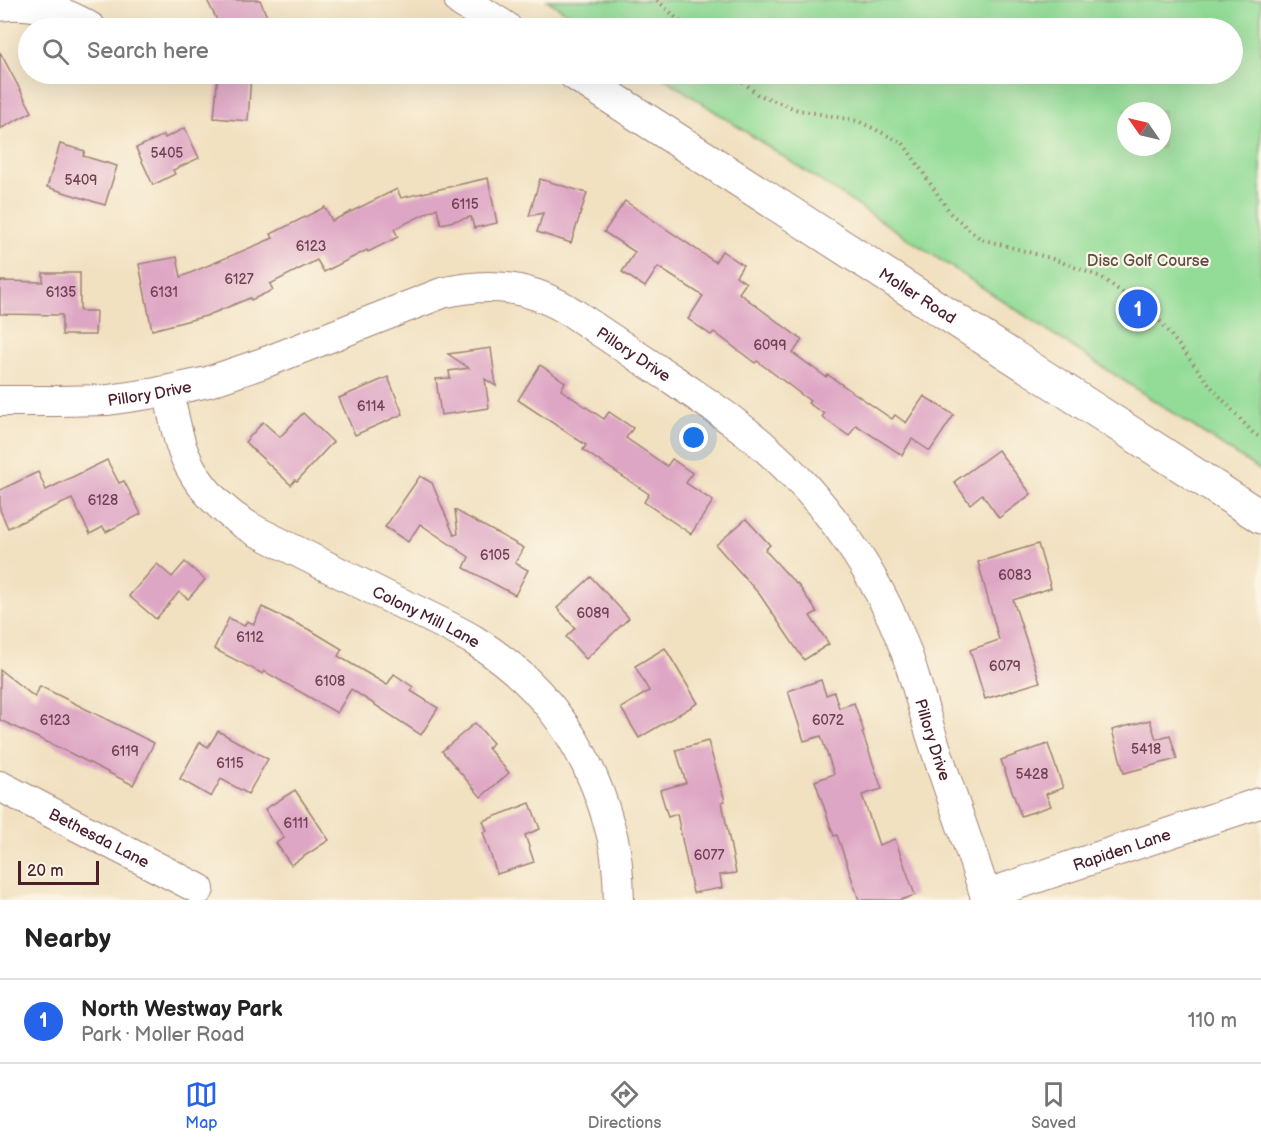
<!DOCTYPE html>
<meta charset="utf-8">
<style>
:root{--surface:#fff;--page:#f2f2f2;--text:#222;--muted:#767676;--line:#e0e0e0;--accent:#2563eb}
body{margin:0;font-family:"Balsamiq Sans",sans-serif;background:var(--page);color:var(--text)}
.compass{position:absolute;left:1117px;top:102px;width:54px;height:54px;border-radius:50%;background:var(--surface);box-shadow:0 6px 24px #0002;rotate:304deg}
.scale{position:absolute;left:18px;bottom:15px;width:81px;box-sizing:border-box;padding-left:6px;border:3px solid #4a1f2b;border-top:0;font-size:16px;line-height:21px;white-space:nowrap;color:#4a1f2b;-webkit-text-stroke:4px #fcf5e5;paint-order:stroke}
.you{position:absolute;left:694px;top:438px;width:21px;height:21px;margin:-15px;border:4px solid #fff;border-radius:50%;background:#1a73e8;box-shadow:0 0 0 9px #1a73e833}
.badge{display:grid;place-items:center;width:39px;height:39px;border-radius:50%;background:var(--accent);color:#fff;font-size:20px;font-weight:700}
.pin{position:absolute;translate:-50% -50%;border:3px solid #fff;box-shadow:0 2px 6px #0006}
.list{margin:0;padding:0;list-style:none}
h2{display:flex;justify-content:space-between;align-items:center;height:78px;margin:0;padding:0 24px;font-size:26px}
h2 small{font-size:20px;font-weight:400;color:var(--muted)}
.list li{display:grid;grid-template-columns:39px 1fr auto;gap:18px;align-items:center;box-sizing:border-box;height:84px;padding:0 24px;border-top:2px solid var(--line)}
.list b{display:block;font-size:22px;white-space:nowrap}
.list p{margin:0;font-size:20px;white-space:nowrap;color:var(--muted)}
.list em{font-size:20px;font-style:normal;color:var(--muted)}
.icon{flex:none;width:33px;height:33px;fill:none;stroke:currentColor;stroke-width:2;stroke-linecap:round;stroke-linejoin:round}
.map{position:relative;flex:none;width:1261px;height:900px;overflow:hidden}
.search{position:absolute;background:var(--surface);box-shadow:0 6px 24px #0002;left:18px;right:18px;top:18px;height:66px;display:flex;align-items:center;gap:15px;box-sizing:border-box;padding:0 21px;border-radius:33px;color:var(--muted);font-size:22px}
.sheet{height:162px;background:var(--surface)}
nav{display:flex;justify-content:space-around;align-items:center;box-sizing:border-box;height:84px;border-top:2px solid var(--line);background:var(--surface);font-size:16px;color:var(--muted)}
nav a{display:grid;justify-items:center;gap:3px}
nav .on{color:var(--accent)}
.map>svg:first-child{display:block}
.green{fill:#93dc97;stroke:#6e7e61;stroke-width:1.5;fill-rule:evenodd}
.building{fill:#dea6c5}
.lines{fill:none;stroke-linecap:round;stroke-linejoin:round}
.street-casing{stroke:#9e8076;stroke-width:32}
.secondary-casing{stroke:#9e8076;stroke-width:35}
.path{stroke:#9e8076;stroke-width:4;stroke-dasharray:1.5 4.5;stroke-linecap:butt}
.street{stroke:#fff;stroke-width:30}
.secondary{stroke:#fff;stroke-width:33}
.labels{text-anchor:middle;stroke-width:4.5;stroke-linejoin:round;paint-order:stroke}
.number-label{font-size:14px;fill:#6f4152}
.park-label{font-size:16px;fill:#5c4e46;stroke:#fcf5e5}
.street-label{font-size:16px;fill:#4a1f2b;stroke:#fcf5e5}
</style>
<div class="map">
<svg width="1261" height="900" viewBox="0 0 1261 900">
<rect width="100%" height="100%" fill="#fcf5e5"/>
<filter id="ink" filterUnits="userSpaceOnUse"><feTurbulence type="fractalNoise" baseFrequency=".0167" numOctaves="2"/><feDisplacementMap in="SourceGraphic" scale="12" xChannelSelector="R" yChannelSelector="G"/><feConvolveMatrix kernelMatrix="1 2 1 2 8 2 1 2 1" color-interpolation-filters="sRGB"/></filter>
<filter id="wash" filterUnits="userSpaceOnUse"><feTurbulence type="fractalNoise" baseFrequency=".008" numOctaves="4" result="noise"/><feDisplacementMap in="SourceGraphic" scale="24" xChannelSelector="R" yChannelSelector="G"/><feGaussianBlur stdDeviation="1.35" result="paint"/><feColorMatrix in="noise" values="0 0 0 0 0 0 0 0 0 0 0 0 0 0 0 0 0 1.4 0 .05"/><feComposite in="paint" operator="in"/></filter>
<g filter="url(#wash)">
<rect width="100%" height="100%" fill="#f1e1c1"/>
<path class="green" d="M547,0H1261V471L658,74H1232V28H590ZM1126,111H1162V147H1126Z"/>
<g id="blocks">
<g class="building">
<path d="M207,0H260L268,19L247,28H221Z"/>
<path d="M0,52L32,112L0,129Z"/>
<path d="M218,74H251L248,121L214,118Z"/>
<path d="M185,128L199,158L173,170L175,174L153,185L136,148L164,135L165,138Z"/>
<path d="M60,144L85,151L83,156L117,166L105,205L47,187Z"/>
<path d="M488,178L497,223L474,228L471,217L441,224L437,208L394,229L398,237L368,252L367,250L324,272L317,260L270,284L273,290L251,300L250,298L206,316L152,330L139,264L177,257L181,277L273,238L271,234L325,207L332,221L397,189L401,198Z"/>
<path d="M540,179L587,193L571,243L537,232L543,213L529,216Z"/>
<path d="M625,201L715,262L722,251L743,265L736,276L746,283L739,293L802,340L793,353L826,377L828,375L892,419L895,415L906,423L924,396L954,415L930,451L912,439L902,455L856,425L849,436L822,417L824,414L808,403L810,401L757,361L755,363L714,332L711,335L688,319L703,296L658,267L645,287L622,272L635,252L604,232Z"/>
<path d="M43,273H80V311H96L95,335H62V315L0,314V281L43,282Z"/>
<path d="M491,348L496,386L485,379L489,408L441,415L436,379L450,378L449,371L469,368L448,354Z"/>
<path d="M540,365L565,382L561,390L604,419L609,412L633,428L626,438L667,466L672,459L692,473L686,483L713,501L691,534L644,502L649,494L583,450L586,445L518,400Z"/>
<path d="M388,377L403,414L355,435L339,398Z"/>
<path d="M303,413L333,442L297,481L295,480L291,485L245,442L263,422L280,437Z"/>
<path d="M998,450L1031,494L999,518L982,494L970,504L954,482Z"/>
<path d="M107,460L119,483L124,481L141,514L106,532L103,527L90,534L72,499L8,528L0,510V490L38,472L46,490Z"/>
<path d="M420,476L432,483L454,535L458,534L455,510L524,548L515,563L528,570L515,595L464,568L469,557L420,524L408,542L385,527Z"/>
<path d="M746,519L770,545L765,550L796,584L797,583L817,612L810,616L829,644L804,660L760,595L716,545Z"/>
<path d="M1038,544L1051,588L1013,600L1040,682L985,699L970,650L999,640L978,562Z"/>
<path d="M185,562L205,580L188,599L179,592L156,619L129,596L157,564L172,577Z"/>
<path d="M591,577L629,618L586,659L566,637L575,628L557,608Z"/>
<path d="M262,607L312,631L342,649L338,656L387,685L394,674L413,687L411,691L438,708L421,735L351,689L337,713L264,671L263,674L214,649L229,618L244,626L247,621L254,624Z"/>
<path d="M665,648L698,703L639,738L621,708L649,691L635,666Z"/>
<path d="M0,670L35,697L40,686L154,743L133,785L70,753L0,720Z"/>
<path d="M821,680L826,695L834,692L839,708L854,703L864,732H862L882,789L862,795L879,845L895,839L915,895L901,900H859L837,835L834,836L815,781L834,774L821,736L804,741L788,691Z"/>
<path d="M1150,720L1156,739L1170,735L1177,759L1124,773L1112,730Z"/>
<path d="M475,723L493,743L488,748L509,773L481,797L442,751Z"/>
<path d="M218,731L268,759L248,794L221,779L211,797L180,779L200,742L208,747Z"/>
<path d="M708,741L725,801L722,802L736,873L720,875L722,888L693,893L677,814L668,817L660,790L686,783L676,750Z"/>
<path d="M1048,744L1063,788L1046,794L1051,806L1021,816L1001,760Z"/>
<path d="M295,790L329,840L291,865L276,843L284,838L265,809Z"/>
<path d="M530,803L540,829L525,835L534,862L497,874L483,832L487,831L483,821Z"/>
</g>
</g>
</g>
<g filter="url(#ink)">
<use href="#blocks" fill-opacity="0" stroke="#9e8076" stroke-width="1.5"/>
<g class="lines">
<g class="street-casing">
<g id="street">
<path d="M0,6C31,1 65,11 91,28"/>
<path id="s1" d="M168,391C173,411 176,434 184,454C198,488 225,514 256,531C302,554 348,577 394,600C421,613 450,626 475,641C546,685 589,749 610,828C615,844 617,861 618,877C619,885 618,892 619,900"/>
<path id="s2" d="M0,401H57L108,400L156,393L208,382L266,362L442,293C490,281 531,286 573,313C607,336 641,359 675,381C708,404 741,425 770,452C828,503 878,576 905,649C916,679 923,710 933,740C950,794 970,847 987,900"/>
<path id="s3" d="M0,786L199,889"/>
<path id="s4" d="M985,895L1259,803"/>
</g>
</g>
<g class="secondary-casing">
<g id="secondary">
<path d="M461,0L505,28"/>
<path id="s5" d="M575,74L1261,517"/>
</g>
</g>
<g class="path">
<path d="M657,0L687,28"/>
<path d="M734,74L757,94L798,110L858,121L903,143L951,214L981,239L1050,258L1101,277L1159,320L1213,389L1253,433L1261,438"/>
</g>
<use href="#street" class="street"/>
<use href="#secondary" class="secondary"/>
</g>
</g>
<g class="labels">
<g class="number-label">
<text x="167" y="158">5405</text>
<text x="81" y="185">5409</text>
<text x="465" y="209">6115</text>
<text x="311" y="251">6123</text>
<text x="239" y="284">6127</text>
<text x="61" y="297">6135</text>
<text x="164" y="297">6131</text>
<text x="770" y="350">6099</text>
<text x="371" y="411">6114</text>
<text x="103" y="505">6128</text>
<text x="495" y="560">6105</text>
<text x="1015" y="580">6083</text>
<text x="593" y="618">6089</text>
<text x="250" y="642">6112</text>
<text x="1005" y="671">6079</text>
<text x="330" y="686">6108</text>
<text x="55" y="725">6123</text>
<text x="828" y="725">6072</text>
<text x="1146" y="754">5418</text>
<text x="125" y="756">6119</text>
<text x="230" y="768">6115</text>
<text x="1032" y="779">5428</text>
<text x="296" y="828">6111</text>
<text x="709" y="860">6077</text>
</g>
<g class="park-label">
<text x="1148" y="266">Disc Golf Course</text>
</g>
<g class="street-label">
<text dy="6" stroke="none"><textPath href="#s5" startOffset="408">Moller Road</textPath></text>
<text dy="6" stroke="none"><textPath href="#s2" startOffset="670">Pillory Drive</textPath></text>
<text dy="6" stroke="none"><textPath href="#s2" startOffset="150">Pillory Drive</textPath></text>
<text dy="6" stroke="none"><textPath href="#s1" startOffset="363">Colony Mill Lane</textPath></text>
<text dy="6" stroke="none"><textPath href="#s2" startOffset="1174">Pillory Drive</textPath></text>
<text dy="6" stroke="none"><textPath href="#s3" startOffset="112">Bethesda Lane</textPath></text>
<text dy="6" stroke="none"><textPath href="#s4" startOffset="144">Rapiden Lane</textPath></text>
</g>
</g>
</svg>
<svg class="compass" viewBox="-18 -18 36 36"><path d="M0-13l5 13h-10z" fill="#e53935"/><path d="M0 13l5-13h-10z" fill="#767676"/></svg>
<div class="scale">20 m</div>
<div class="you"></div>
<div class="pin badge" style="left:1138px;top:309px">1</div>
<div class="search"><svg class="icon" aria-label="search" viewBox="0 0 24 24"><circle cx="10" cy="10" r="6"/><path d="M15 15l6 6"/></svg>Search here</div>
</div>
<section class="sheet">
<h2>Nearby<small></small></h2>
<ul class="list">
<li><span class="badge">1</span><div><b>North Westway Park</b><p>Park · Moller Road</p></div><em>110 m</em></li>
</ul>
</section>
<nav>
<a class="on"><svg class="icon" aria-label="map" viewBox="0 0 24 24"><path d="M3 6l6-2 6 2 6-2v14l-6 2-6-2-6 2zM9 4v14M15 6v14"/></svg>Map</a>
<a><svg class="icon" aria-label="directions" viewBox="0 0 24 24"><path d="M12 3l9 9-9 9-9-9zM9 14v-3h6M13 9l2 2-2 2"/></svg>Directions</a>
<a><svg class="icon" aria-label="saved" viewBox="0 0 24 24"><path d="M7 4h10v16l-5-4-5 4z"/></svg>Saved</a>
</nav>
